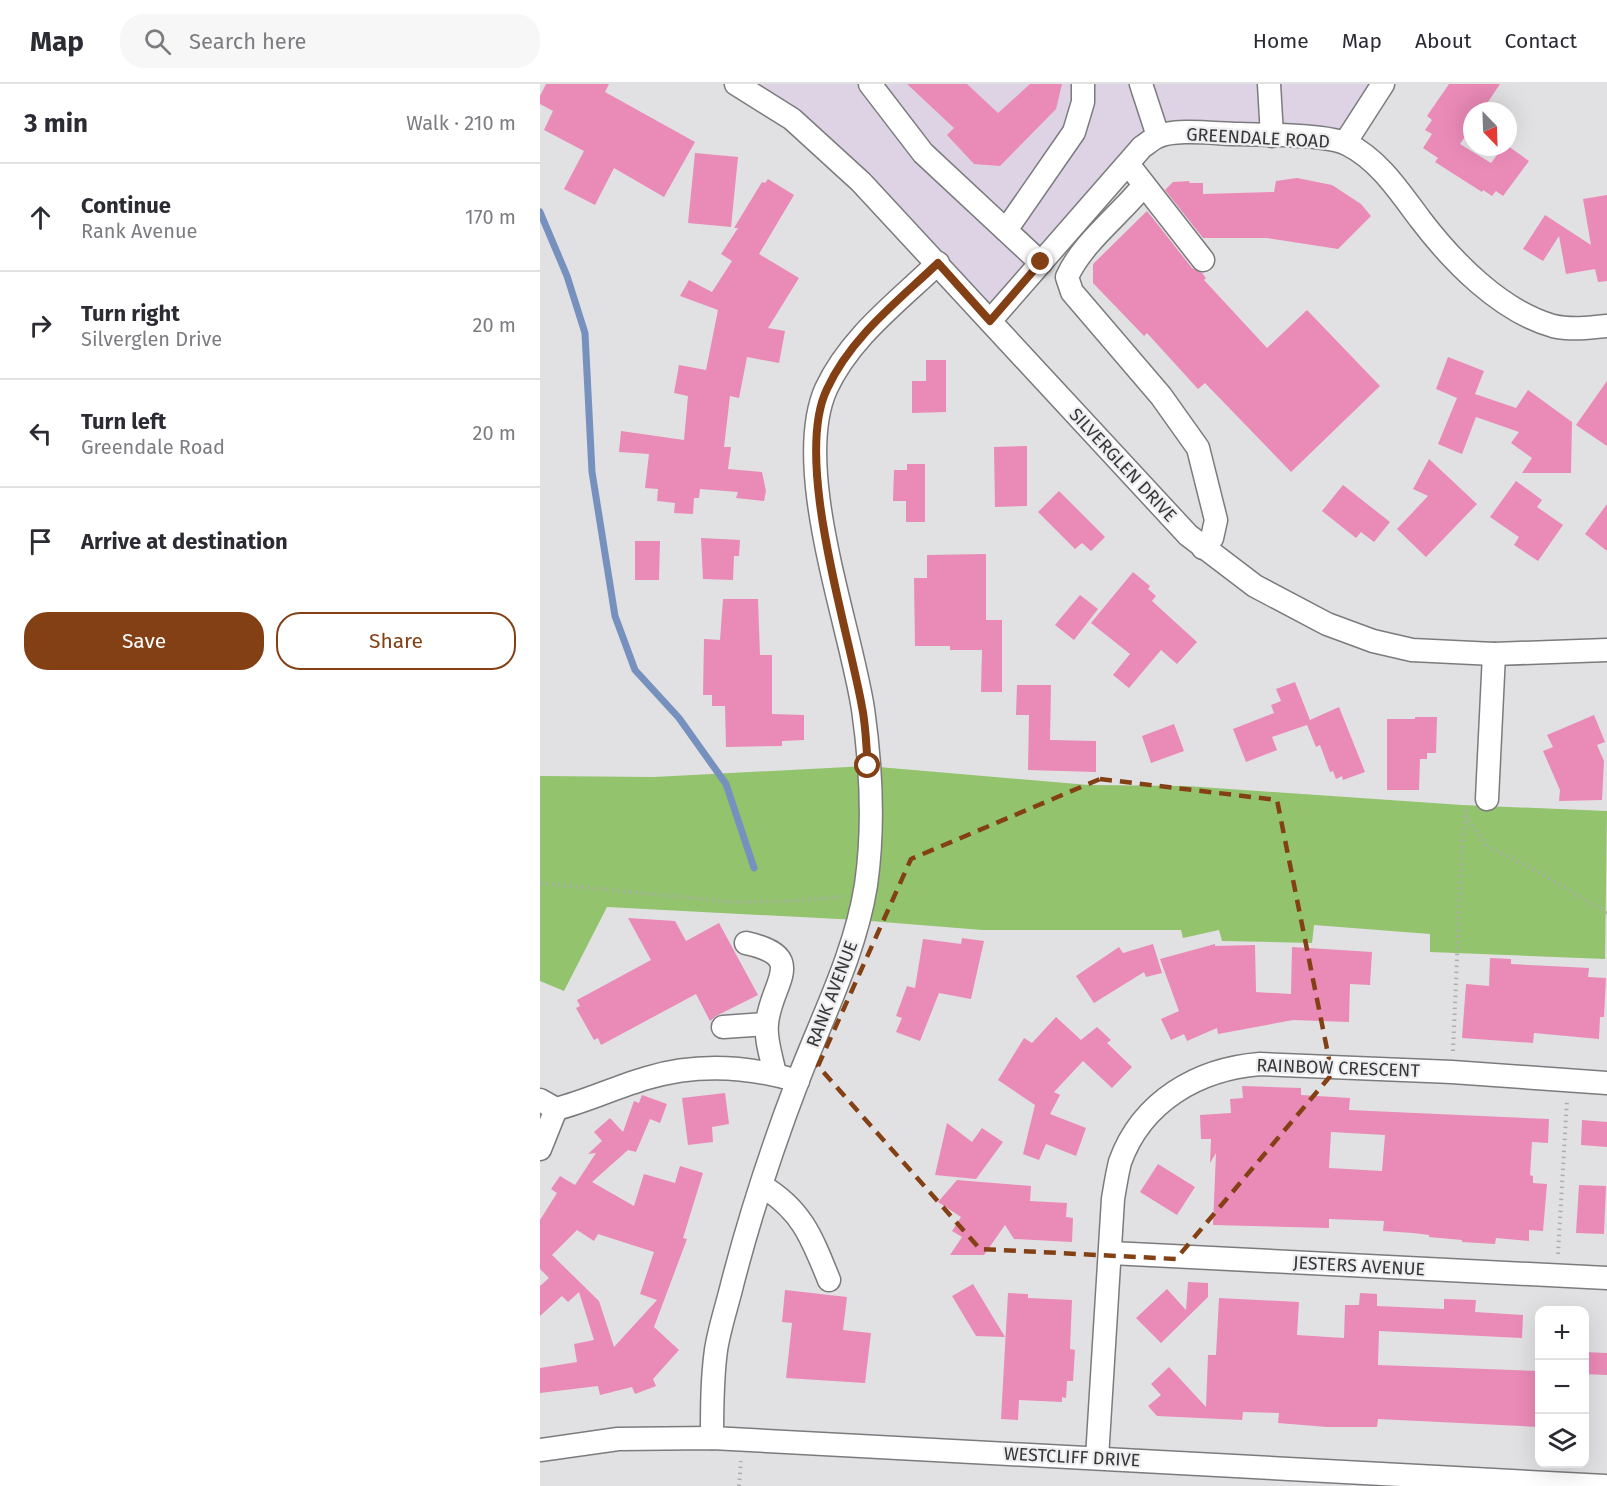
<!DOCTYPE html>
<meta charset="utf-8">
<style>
:root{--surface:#fff;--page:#f7f7f7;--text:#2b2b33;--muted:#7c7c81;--line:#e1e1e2;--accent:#844015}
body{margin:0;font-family:"Fira Sans",sans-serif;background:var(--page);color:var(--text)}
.controls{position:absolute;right:18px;bottom:18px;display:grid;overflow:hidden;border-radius:12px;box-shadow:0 6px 24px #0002}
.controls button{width:54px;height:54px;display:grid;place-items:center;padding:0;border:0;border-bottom:2px solid var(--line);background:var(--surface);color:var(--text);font:30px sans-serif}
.compass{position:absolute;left:923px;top:18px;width:54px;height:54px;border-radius:50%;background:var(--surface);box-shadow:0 6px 24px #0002;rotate:157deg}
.stop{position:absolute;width:18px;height:18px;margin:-14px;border:4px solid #844015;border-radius:50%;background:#fff}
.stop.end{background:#844015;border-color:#fff;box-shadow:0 2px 6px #0008}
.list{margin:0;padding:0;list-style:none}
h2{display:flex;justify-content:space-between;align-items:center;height:78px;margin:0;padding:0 24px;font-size:26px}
h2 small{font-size:20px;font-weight:400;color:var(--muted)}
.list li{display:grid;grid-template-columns:39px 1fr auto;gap:18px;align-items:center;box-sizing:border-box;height:108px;padding:0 24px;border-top:2px solid var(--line)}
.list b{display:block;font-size:22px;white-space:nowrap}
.list p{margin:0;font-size:20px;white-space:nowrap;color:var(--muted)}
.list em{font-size:20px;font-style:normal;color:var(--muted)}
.actions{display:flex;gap:12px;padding:18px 24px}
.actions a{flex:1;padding:14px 0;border:2px solid var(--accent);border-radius:24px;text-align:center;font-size:21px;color:var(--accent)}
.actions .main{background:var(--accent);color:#fff}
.icon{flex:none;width:33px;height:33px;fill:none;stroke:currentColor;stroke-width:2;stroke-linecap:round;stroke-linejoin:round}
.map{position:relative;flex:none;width:1067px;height:1402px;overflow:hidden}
header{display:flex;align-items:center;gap:36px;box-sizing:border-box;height:84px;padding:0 30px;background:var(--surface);border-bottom:2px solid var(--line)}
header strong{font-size:28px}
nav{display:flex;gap:33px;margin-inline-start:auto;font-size:21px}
.search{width:420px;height:54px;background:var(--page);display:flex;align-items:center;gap:15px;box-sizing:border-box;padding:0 21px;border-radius:24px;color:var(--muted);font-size:22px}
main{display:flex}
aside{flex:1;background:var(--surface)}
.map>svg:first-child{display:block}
.commercial{fill:#ded2e5}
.green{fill:#93c36c}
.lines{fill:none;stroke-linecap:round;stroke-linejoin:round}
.stream{stroke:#7791bf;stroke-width:7}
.building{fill:#ea8ab7;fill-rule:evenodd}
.minor-casing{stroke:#7b7b7e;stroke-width:25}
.path{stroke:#adadae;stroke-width:4;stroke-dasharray:1.5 4.5;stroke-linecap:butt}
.minor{stroke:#fff;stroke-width:22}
.route{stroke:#844015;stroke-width:8}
.marked{fill:none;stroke:#844015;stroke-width:4.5;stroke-dasharray:12 8;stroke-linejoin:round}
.labels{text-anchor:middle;stroke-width:4.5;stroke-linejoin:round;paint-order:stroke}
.street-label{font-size:18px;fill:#373738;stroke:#eeeef0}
</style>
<header>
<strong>Map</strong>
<div class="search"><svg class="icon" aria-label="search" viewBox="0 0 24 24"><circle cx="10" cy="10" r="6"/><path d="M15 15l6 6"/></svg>Search here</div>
<nav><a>Home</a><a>Map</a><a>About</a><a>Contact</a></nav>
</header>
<main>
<aside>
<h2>3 min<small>Walk · 210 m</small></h2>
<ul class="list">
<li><svg class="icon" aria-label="ahead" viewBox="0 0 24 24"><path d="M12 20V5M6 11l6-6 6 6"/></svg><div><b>Continue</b><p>Rank Avenue</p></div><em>170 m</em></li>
<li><svg class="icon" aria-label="right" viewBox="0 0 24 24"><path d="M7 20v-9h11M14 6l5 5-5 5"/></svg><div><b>Turn right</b><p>Silverglen Drive</p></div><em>20 m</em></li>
<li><svg class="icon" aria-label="left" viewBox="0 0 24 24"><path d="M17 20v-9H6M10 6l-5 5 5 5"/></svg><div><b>Turn left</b><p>Greendale Road</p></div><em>20 m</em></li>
<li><svg class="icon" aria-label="arrive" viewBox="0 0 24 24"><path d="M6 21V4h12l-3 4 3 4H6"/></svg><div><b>Arrive at destination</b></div></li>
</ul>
<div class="actions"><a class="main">Save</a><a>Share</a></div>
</aside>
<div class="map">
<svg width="1067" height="1402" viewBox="0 0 1067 1402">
<rect width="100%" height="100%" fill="#e1e1e3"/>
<path class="commercial" d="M202,0H842L804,60L618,52L451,237Z"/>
<path class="green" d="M327,682L549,701L646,702L922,721L1067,727L1065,875L890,868V850L774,841L772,859L682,857L679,846L643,854L641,846H442L318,836L67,823L24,907L0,897V692L114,693Z"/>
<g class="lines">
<path class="stream" d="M0,128L27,192L45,249L52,388L75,532L95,586L139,634L186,700L214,784"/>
</g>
<g class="building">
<path d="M6,0H69L65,8L155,58L124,113L74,84L55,121L24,105L44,67L4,46L13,27L0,20V12Z"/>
<path d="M367,0H427L458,29L490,0H522L516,25L460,82L434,80L407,51L414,44Z"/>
<path d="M909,0H960L942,27H932V42L920,60L951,79L963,63L968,62L989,77L963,112L956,107L952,112L943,106L942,108L895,78L898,74L883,64L892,50L885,46L892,36L887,32Z"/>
<path d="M155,69L198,73L191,143L148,139Z"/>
<path d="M757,94L792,101L821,120L831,132L798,165L727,154H663L625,106L633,98L650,97L649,99H663V110L734,108L736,97Z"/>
<path d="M228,95L254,111L219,170L259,194L228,244L245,247L239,279L207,273L199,314L190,312L184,363H191L188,385L222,388L226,407L224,417L196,414L198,408L160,405L159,414H154L153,430L134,429L135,419L117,417L118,405L105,404L109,370L79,368L81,347L144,356L148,312L134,309L139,281L166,286L178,226L140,212L149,196L172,208L192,177L181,170L198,144H194L222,98L225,99Z"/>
<path d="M1067,111V197L1058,198L1055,185L1026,190L1019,152L1003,177L983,165L1005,131L1051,161L1043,115Z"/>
<path d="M607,127L652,184L662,189L666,194L664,196L727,264L767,226L840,302L751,388L665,299L658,305L607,249L604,252L553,199V180Z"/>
<path d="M908,273L944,287L935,310L976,324L988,306L1032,338L1031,389H982L992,374L971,359L979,348L936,333L922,370L898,360L917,314L896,305Z"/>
<path d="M386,276H406V328L372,329V297H386Z"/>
<path d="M1067,297V362L1036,341Z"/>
<path d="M487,362V422L455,423L454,363Z"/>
<path d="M889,375L937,420L886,473L857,445L888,412L873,405Z"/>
<path d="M367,380H385V438H366V417H353L354,386H367Z"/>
<path d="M976,397L1002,416L997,423L1023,441L998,477L974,461L979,453L950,433Z"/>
<path d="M803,401L850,438L834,458L821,448L816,454L782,427Z"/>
<path d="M519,407L565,453L551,467L542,459L535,465L498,428Z"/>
<path d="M1067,420V467L1045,450Z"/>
<path d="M161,454L200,456L199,472H194L193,496L163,495Z"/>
<path d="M95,457H120L119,496H95Z"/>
<path d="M446,470V536H462V608H441L442,566H410V562H375L374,494H387V471Z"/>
<path d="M593,488L610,502L608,505L616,512L612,517L657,558L637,580L621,566L589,604L573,591L590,570L551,539Z"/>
<path d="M540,511L558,525L534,556L515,541Z"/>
<path d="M183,515H218L220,571H232V630L264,631V656L242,657V662L186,663L185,622H172V611H163L164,555L180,556Z"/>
<path d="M755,598L770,636L799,623L825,688L803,696L802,692L796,695L793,687L790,688L780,661L776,663L767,641L732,653L737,666L706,678L693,645L734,629L731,621L741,617L736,605Z"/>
<path d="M477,601H511L510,656L556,657V688L488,686L489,631H476Z"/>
<path d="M1054,631L1065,658L1057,661L1064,677L1062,716L1019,717L1020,706L1003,667L1013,663L1007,651Z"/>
<path d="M875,633H897L896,669H887V675H880L879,706H847V635H875Z"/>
<path d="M634,640L644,667L611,679L602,652Z"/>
<path d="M88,834L135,837L146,857L179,839L218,911L176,932L170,937L156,910L61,961L58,954L54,956L36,924L40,922L37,916L111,876Z"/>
<path d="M422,854L444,857L431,915L399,909L380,957L356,948L362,934L356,932L367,902L375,904L383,855L421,860Z"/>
<path d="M613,860L622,889L606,893L604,888L554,919L536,892L579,863L583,869Z"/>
<path d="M675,860V862L715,861L716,908L751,910L752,863L832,868L830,901L810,900L809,938L753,936L678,950L677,944L647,957L644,950L631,956L621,935L639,927L620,875Z"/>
<path d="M950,874L971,875V880L1049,884L1048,893L1066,894L1064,933H1060L1059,955L994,949L993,959L922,954L926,900L949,902Z"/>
<path d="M516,933L541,956L557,943L571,956L567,959L592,983L572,1004L543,977L514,1008L520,1011L510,1030L546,1044L536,1072L506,1060L499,1076L483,1070L495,1021L458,996L484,954L492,959Z"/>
<path d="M702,1002L761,1004V1011L810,1014L809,1026L1009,1035L1008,1059L992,1058L990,1091L993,1092V1099L1007,1100L1003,1147L989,1146V1157L956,1154L955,1160L922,1158V1156L889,1153V1151L873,1149L843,1147L844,1137L789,1135V1144L673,1141L676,1069L670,1079L671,1055H661L660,1031L691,1029L690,1015L703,1014ZM791,1048L845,1051L842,1087L789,1084Z"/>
<path d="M185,1009L189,1040L172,1043L173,1058L148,1061L142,1014Z"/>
<path d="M102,1011L127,1020L120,1039L110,1035L96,1068L88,1066L52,1098L94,1122L104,1090L135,1099L140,1082L163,1089L143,1154L147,1155L114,1243L139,1266L113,1295L116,1302L95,1310L92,1303L60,1311L58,1302L0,1309V1284L37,1278L34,1260L54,1256L39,1208L28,1218L22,1212L0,1232V1202L9,1194L0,1185V1136L17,1109L11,1105L20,1092L35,1101L56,1069L48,1070L62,1057L54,1048L70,1034L83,1048L94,1017L99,1019ZM37,1146L54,1157L58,1150L114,1168L100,1210L117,1216L74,1263L59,1217L12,1171Z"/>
<path d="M1042,1036L1067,1038V1063L1041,1061Z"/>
<path d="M407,1039L432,1058L442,1044L463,1058L436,1095L395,1091Z"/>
<path d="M618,1080L655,1103L637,1131L600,1108Z"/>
<path d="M417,1096L491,1102L490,1117L527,1119L526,1133L533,1134L532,1158L474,1155L465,1141L444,1171H410L422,1153L412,1147L421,1133L398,1118Z"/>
<path d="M1039,1101L1066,1102L1064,1150L1036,1149Z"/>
<path d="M648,1198L668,1199V1213L621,1259L596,1234L627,1205L646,1226Z"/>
<path d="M433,1200L439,1210L465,1253L436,1252L412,1212Z"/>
<path d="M245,1206L307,1213L303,1246L331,1249L325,1299L246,1294L252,1239L242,1238Z"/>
<path d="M468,1209L488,1210V1214L532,1216L530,1265L535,1266L533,1297H527L526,1314L522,1313V1318L479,1316L478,1336L461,1335Z"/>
<path d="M820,1209L837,1210V1222L904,1225V1215L936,1216L935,1228L983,1231L982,1254L839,1247L838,1281L999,1287V1343L838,1335L837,1343H787L738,1339L739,1329L703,1328L702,1336L617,1332L608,1322L621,1311L611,1300L629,1283L666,1323L668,1271H676L679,1214L759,1218L757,1251L804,1254L805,1221H819Z"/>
<path d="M1044,1268L1067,1269V1291L1044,1290Z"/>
</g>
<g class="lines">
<g class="minor-casing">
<g id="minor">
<path d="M196,0L252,35L321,98L648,451L715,502L787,540L833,557L872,566L954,570L1067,566"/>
<path d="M330,0L383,69L501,179"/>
<path d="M601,0L618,52"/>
<path d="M729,0L732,52"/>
<path d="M805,59L843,0"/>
<path d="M595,89L663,176"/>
<path d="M604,101C580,131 542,159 527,193L532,208L621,312L658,364L676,436L672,454L663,464"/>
<path d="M466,146L534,48L543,18V0"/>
<path d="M450,237L602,63C607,60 612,55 617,53C635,44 678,50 699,50C725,51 786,50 807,60C839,76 859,107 880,135C912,177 960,227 1013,242C1030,246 1049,244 1067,242"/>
<path d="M947,715L954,570"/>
<path d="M206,859C270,873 230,899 227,940C225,955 232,975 235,990"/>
<path d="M183,943L226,940"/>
<path d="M0,1016L16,1025C47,1017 76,1003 107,994C157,979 208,982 258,997"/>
<path d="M0,1065L16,1025"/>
<path d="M222,1102C262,1126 272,1154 289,1196"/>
<path d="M571,1169L1067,1194"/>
<path d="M172,1354C172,1324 172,1295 176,1266C179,1246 186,1225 191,1205C209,1134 232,1064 258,996C283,931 315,870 326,801C334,745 331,681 323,625C310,540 251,384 286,305C310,253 358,218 398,179"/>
<path d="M0,1366L78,1355L172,1354L1065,1402"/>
<path d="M557,1374L573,1115C575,1103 577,1090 580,1078C602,1017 658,985 720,980L912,988L1067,999"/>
</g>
</g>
<g class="path">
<path d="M925,731L947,762L997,787L1067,829"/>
<path d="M0,799L193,818L248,817L301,813"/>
<path d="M913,967L922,758L927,723"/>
<path d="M1018,1170L1027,1016"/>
<path d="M199,1402L201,1377"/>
</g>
<use href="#minor" class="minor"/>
</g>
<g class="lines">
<path class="route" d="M328,682C326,662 326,642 322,623C308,544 253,375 287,305C311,253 357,218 398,179L450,237L501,178"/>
</g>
<path class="marked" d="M560,695L737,716L792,990L636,1175L440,1165L278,982L371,775Z"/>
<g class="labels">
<g class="street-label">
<text transform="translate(718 54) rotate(3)" y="6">GREENDALE ROAD</text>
<text transform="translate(583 381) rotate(47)" y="6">SILVERGLEN DRIVE</text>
<text transform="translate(292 910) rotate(-69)" y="6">RANK AVENUE</text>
<text transform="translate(798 984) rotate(2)" y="6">RAINBOW CRESCENT</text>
<text transform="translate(819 1182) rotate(3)" y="6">JESTERS AVENUE</text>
<text transform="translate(532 1373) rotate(3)" y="6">WESTCLIFF DRIVE</text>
</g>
</g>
</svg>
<div class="controls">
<button>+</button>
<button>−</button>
<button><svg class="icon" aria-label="layers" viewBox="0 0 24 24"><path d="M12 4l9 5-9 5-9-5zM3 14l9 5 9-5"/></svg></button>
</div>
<svg class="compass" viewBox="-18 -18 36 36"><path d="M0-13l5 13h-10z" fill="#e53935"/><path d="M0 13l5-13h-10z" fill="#7c7c81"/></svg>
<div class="stop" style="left:328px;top:682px"></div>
<div class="stop end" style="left:501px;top:178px"></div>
</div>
</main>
